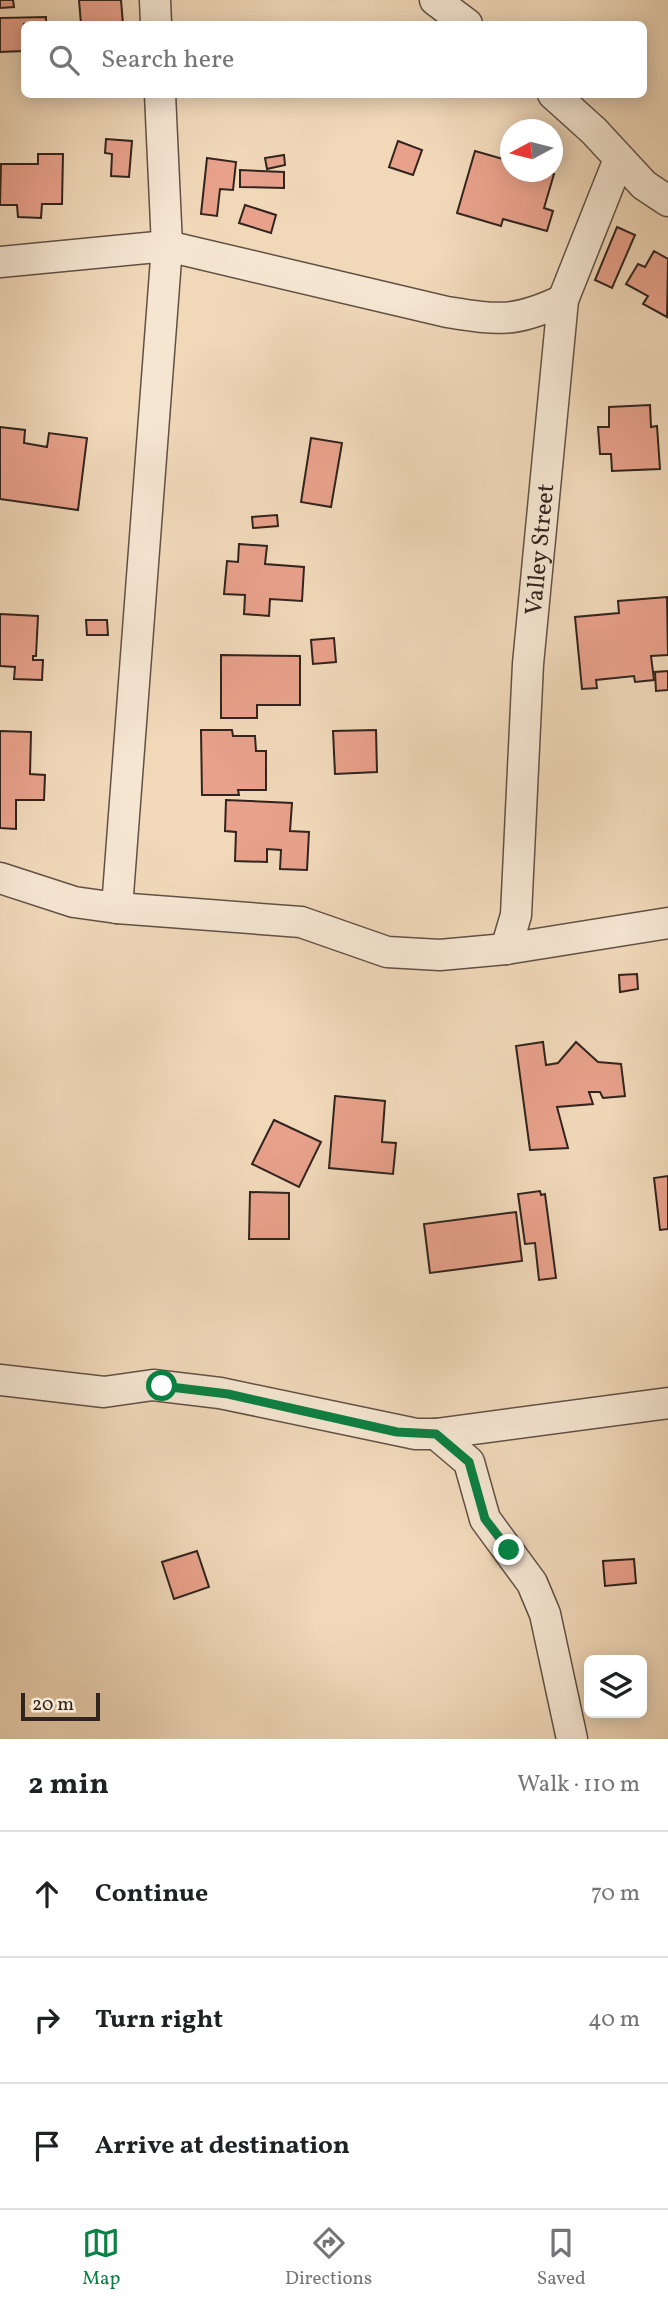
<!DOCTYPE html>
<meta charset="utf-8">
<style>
:root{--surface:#fff;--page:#f2f2f2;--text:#202124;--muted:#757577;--line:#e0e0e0;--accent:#0b8043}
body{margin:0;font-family:Vollkorn,serif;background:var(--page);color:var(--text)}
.controls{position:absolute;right:21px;bottom:21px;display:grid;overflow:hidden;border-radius:10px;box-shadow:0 4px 18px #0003}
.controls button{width:63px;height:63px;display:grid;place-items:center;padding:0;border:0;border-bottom:2px solid var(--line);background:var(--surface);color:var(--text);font:35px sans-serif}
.compass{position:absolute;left:500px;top:119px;width:63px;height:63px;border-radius:50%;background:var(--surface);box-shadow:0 4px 18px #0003;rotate:263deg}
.scale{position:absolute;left:21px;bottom:18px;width:79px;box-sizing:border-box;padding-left:7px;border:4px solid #31241e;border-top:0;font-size:19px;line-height:24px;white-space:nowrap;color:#31241e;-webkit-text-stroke:5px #f5e6d2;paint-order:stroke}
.stop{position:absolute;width:21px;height:21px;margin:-16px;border:5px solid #0b8043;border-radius:50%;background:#fff}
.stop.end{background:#0b8043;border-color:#fff;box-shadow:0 2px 7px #0008}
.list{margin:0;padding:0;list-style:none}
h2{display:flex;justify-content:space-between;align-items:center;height:91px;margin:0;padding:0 28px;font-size:30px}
h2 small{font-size:23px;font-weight:400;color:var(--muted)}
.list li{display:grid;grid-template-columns:46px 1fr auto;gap:21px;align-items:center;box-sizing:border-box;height:126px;padding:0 28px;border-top:2px solid var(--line)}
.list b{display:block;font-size:26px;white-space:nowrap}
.list em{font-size:23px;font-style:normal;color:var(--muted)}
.icon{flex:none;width:38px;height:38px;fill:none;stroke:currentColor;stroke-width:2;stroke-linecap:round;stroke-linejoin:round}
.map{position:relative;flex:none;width:668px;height:1739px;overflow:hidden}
.search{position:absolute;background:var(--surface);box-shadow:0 4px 18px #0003;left:21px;right:21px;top:21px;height:77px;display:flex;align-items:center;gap:18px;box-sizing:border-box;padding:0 24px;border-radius:10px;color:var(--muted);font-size:26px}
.sheet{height:469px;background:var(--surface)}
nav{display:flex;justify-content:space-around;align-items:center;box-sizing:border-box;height:98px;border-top:2px solid var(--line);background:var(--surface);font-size:19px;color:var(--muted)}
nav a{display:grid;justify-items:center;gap:4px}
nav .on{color:var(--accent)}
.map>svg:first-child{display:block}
.building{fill:#e8a18b;stroke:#31241e;stroke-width:2}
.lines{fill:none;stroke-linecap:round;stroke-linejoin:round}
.minor-casing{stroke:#615145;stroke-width:33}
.minor{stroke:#f5e6d2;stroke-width:30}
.route{stroke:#0b8043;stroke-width:9}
.labels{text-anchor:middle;stroke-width:5;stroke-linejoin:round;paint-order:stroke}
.street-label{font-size:24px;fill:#31241e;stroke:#f5e6d2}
</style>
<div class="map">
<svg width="668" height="1739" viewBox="0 0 668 1739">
<rect width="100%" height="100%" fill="#f0d8b9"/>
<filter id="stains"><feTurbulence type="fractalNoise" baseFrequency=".00286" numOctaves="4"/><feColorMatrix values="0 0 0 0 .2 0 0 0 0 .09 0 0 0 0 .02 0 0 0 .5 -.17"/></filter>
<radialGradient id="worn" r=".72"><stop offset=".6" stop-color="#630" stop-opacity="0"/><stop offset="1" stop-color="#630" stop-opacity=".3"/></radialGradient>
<g class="building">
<path d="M0,0H13L14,7L0,8Z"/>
<path d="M79,0H121L123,24H81Z"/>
<path d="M46,17V24H24V51L0,52V18Z"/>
<path d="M106,139L132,141L129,177L111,176L112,154L105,153Z"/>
<path d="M398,141L422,150L413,175L389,167Z"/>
<path d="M475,151L510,161V172L554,174L544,208L553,211L547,231L503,219L501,226L457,213Z"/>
<path d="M38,154H63L62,204H42L41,218L18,217L17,205H0L1,164H38Z"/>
<path d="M284,155L285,165L267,169L265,158Z"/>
<path d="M207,158L236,162L233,190L220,189L217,216L201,214Z"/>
<path d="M240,170L284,172V188L240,187Z"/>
<path d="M245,205L276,215L271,233L239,223Z"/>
<path d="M617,227L635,235L612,288L595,280Z"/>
<path d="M654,251L668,259L667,317L643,304L648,296L626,284L638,264L645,267Z"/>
<path d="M650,405L651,427L657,426L660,469L612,471L611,454H600L598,427H609V407Z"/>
<path d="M0,427L25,430L24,443L47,447L49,433L87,438L78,510L0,499Z"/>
<path d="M311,438L342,443L331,507L301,502Z"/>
<path d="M277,515L278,526L253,528L252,517Z"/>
<path d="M239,544L267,546L265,564L304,567L302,601L270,599L269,616L244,614L245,595L224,594L227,561L238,562Z"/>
<path d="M667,597L668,655L651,656L654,680L635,682L634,676L596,680L597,688L582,689L575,617L619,613L618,601Z"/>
<path d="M0,614L38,616L36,656H33V660H43L42,680L14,679L15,667L0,666Z"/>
<path d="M86,620H107L108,635H87Z"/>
<path d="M334,638L336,662L313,664L311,640Z"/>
<path d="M221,655L300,656V705H257V718H221Z"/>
<path d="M668,671V690L656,691L655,672Z"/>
<path d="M201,730H232L233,736H255L256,751H266V790H238L239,795H202Z"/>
<path d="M376,730L377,772L335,774L333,731Z"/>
<path d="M0,731L31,732L30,774L45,775L44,800H16V829L0,828Z"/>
<path d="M226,800L292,803L290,831L309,832L307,870L280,869L281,850L267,849V862L235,861L236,832L225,831Z"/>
<path d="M637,974L638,989L620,992L619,975Z"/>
<path d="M543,1042L546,1065L558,1063L576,1042L598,1062L621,1064L625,1096L603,1098L600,1092H589L593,1104L557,1107L568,1148L530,1150L516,1046Z"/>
<path d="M335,1096L385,1101L382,1142L396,1143L393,1174L329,1168Z"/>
<path d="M274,1120L321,1142L299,1187L252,1164Z"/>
<path d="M668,1176V1229L660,1230L654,1178Z"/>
<path d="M540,1191L541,1195L545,1194L556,1278L539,1280L535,1243L525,1244L518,1194Z"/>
<path d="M250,1192L289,1193V1239H249Z"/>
<path d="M516,1212L522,1261L430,1273L424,1224Z"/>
<path d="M197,1551L209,1587L174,1599L162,1562Z"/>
<path d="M634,1559L636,1583L605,1586L603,1561Z"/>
</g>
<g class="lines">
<g class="minor-casing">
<g id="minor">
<path d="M155,0L156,24"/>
<path d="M435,0L467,24"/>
<path d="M553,94L594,131L644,185L668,201"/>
<path d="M0,262L167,246L447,312C498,320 515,323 563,300"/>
<path d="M0,878L74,902L117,908L301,922L387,952L440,955L506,949L668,923"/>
<path d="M117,908L167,246L160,94"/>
<path id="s1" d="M506,949L516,915L528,664L563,300L619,159"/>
<path d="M0,1380L104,1392L153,1385L220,1393L416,1434H436L668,1403"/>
<path d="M436,1434L469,1462L485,1519L532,1583L545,1614L572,1739"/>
</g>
</g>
<use href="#minor" class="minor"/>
</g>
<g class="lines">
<path class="route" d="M162,1386L228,1394L397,1432L436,1434L469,1462L485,1519L509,1550"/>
</g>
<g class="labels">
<g class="street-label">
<text dy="8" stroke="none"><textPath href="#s1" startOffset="402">Valley Street</textPath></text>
</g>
</g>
<rect width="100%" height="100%" filter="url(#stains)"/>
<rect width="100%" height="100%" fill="url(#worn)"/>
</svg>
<div class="controls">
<button><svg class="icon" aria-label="layers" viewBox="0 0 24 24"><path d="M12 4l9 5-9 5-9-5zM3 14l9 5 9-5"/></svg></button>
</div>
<svg class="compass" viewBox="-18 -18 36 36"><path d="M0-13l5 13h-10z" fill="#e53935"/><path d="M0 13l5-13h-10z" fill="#757577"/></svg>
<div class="scale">20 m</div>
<div class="stop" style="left:162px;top:1386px"></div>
<div class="stop end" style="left:509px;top:1550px"></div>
<div class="search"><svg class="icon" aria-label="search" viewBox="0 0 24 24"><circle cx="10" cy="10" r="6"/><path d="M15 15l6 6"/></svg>Search here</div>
</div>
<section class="sheet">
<h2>2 min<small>Walk · 110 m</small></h2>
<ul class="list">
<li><svg class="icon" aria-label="ahead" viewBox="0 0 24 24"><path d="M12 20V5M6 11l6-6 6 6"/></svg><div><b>Continue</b></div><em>70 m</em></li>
<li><svg class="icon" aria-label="right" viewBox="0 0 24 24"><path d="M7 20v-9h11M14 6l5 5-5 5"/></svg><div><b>Turn right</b></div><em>40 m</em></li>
<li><svg class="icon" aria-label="arrive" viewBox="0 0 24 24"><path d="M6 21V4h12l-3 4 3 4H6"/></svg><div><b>Arrive at destination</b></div></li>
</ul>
</section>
<nav>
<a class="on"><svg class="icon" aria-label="map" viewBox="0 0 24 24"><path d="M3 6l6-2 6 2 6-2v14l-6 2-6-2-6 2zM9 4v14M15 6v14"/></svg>Map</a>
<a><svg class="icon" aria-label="directions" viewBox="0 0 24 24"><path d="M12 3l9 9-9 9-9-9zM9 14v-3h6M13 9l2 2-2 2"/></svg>Directions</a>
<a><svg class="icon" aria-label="saved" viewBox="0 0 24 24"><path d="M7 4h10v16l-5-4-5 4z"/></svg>Saved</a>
</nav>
